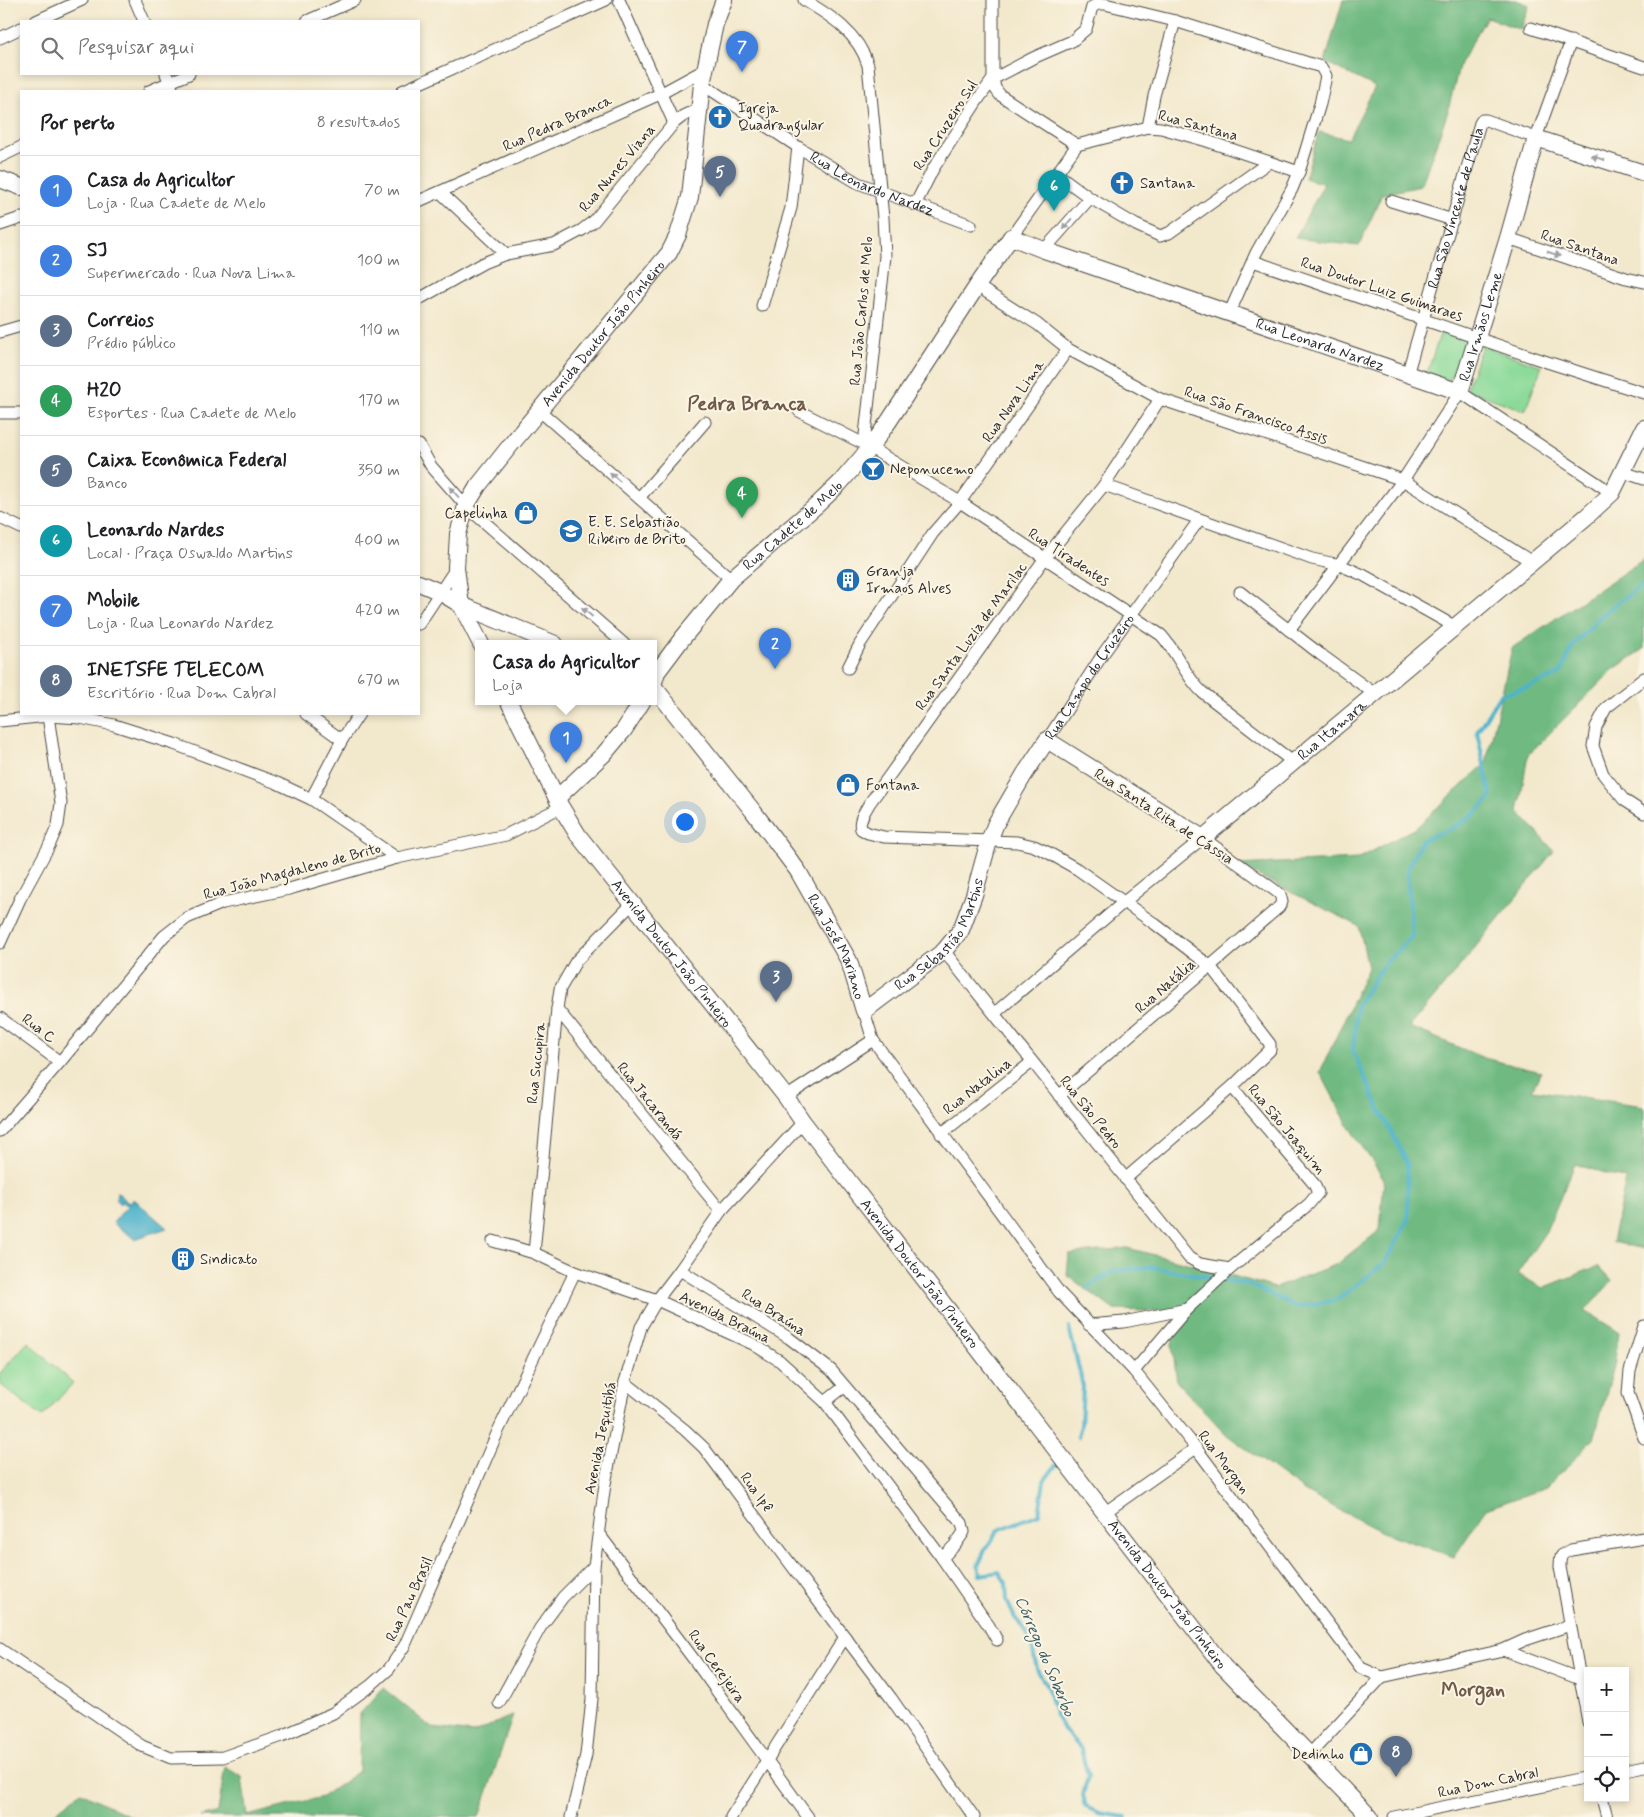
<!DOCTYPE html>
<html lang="pt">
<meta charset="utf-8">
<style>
:root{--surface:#fff;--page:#f6f6f6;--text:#202124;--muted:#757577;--line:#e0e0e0;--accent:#111827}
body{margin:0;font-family:Mynerve,sans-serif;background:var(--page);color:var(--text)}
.controls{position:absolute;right:15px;bottom:15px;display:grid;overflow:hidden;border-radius:0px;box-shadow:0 2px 8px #0003}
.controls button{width:45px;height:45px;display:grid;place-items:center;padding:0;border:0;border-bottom:1px solid var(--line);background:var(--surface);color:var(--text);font:25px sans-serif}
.you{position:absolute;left:684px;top:821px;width:18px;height:18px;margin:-12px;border:4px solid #fff;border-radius:50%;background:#1a73e8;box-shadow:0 0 0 8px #1a73e833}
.badge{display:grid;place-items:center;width:32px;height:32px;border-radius:50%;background:var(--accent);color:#fff;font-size:16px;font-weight:700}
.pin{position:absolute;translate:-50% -41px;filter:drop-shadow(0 1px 2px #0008)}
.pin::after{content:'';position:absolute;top:26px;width:18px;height:15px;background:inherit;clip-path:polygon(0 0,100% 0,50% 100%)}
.popup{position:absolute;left:475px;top:640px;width:182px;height:65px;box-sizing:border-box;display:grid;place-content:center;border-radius:0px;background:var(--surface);filter:drop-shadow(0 1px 4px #0005);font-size:16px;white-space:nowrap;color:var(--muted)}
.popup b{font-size:19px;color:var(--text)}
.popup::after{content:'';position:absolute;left:50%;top:100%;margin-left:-10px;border:10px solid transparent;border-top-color:var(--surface)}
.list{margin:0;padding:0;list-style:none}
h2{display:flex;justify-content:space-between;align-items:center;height:65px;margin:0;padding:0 20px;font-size:21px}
h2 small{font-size:16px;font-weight:400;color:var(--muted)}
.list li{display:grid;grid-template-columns:32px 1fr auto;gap:15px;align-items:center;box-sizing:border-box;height:70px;padding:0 20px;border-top:1px solid var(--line)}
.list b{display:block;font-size:19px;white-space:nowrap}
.list p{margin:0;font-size:16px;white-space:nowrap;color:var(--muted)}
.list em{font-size:16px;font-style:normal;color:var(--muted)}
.icon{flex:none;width:28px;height:28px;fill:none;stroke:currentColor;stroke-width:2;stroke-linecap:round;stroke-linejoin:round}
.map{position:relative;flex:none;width:1644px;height:1817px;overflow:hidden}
.search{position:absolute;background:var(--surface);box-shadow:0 2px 8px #0003;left:20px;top:20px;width:400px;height:55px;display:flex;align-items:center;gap:12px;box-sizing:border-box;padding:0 18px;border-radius:0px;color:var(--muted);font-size:19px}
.panel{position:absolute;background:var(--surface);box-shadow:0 2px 8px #0003;left:20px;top:90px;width:400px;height:625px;border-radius:0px}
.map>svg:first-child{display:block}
.green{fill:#8bda9a;stroke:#5b8262}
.forest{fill:#70ba82;stroke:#4e7256}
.water{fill:#4db3cc;stroke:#3c6f7c}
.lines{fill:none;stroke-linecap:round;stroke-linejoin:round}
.stream{stroke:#4db3cc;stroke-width:4}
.street-casing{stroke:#494743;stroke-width:13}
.secondary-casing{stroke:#494743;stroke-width:18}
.street{stroke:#fff;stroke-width:11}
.secondary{stroke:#fff;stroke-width:16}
.oneway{fill:#a0a0a0}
.labels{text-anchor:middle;stroke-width:4;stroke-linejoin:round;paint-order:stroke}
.poi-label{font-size:15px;fill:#2b2b2b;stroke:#fcf5e5;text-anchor:start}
.street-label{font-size:15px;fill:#2b2b2b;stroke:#fcf5e5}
.water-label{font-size:16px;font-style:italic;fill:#375b63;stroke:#fcf5e5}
.district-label{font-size:20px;font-weight:bold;fill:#6f5a48;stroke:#fcf5e5}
</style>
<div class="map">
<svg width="1644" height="1817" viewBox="0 0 1644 1817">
<rect width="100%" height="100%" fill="#fcf5e5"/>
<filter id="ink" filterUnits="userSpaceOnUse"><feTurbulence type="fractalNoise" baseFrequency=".02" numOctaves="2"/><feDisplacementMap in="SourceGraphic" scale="10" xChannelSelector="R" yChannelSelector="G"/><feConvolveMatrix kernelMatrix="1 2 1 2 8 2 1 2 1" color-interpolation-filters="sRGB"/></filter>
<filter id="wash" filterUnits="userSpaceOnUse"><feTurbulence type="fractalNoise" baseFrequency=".0096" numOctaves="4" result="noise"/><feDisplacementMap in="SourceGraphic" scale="20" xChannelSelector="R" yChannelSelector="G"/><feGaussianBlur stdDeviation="1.12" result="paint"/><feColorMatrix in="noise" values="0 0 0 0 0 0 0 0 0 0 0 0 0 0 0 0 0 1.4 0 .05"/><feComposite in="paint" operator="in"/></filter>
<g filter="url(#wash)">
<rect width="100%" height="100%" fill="#f2e8cc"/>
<g class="green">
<path d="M1443,326L1468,338L1449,382L1427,373Z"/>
<path d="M1482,346L1542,366L1525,411L1466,389Z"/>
<path d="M28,1342L73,1383L42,1417L0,1384V1373Z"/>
</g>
<g class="forest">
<path d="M1343,0H1516L1529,5L1521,30L1487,17L1460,63L1447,114L1421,186L1382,194L1359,246L1295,238L1324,184L1305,178L1319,132L1348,139L1375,87L1325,62Z"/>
<path d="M1644,559V649L1614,669L1528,755L1518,811L1554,851L1410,1027L1484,1058L1541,1072L1532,1090L1644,1106V1249L1612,1242L1626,1179L1575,1164L1546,1231L1517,1274L1543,1288L1598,1266L1612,1281L1585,1311L1619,1332L1614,1366L1594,1439L1547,1487L1486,1509L1454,1557L1382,1532L1307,1493L1227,1435L1177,1382L1172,1344L1183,1312L1114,1310L1067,1275L1069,1254L1127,1248L1195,1265L1275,1288L1337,1264L1380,1230L1384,1179L1349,1127L1320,1072L1368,968L1359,926L1237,865L1358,859L1417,827L1486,763L1512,648Z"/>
<path d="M383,1688L432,1728L474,1733L513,1715L479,1817H200L218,1812L225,1767L242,1777L247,1816L322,1797L359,1771L360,1714Z"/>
<path d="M81,1792L132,1817H50Z"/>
</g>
<path class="water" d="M117,1192L129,1203L134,1199L167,1228L135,1239L113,1223L127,1206L122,1202L120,1204L116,1199Z"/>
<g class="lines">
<g class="stream">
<path d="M1088,1287L1114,1271L1151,1267L1248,1284L1297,1307L1337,1300L1385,1263L1408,1219L1407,1163L1372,1094L1353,1051L1357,1005L1385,963L1412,936L1407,870L1422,840L1451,829L1476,813L1491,797L1477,732L1500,695L1528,687L1560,674L1574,644L1605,612L1644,584"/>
<path d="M1069,1327L1083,1386L1081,1426L1078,1437"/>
<path d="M1056,1465L1044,1481L1039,1514L998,1530L985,1550L978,1566L980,1575L999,1572L1006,1583L1007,1601L1015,1618L1024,1628L1032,1647L1037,1669L1047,1687L1055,1713L1065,1731L1081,1749L1088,1776L1083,1795L1086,1807L1099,1813L1126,1817"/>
</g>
</g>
</g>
<g filter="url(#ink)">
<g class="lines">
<g class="street-casing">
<g id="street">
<path d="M135,0L144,21"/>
<path d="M619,0L674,123"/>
<path d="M804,0C831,16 858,33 868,65L883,218L885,256L864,444"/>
<path d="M993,0V79L995,88L1000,95L1077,145L1148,127L1161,128L1207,141L1299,172"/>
<path d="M36,21L82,0"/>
<path d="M307,21L355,0"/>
<path d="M1531,28L1644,67"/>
<path d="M0,38L21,28"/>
<path d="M166,74L173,91"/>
<path id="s1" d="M702,84L798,147L858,183L971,225"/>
<path d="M149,91L189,74"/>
<path d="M402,91L606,0"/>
<path d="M1148,127L1154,96L1175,21"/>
<path d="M0,157L21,147"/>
<path d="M1056,173L1090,198L1136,225L1160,236L1169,233L1269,162"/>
<path d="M440,192L506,254"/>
<path d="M419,201L660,94L706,69"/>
<path d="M1391,201L1453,220"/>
<path d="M915,205L933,169L977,101L993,79L1033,58L1072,41L1086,29L1092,7L1098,4H1105L1175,21L1321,67L1326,76L1320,104L1299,172L1292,189L1256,253L1229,314"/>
<path d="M0,225L21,218"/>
<path d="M1011,237L1077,145"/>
<path d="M1508,238L1626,278L1644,282"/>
<path d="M1044,250L1090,198"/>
<path d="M1253,261L1544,361L1644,393"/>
<path d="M977,286L1037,324L1068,349L1160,399L1403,480L1532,562"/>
<path d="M419,299L483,263L506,254L554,245L582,230L594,221L674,123L683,116L698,109"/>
<path d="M762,306L791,208L798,147"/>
<path d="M0,332L21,326"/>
<path id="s2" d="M1407,375L1480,123L1482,120H1486L1536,138L1571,41"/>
<path d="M540,411L731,579"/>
<path d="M799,411L864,444L960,502L1161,635C1177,652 1185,676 1202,692L1293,762"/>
<path d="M0,413H21"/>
<path d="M419,445L431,466L466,506L624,644"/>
<path d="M1623,472L1644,479"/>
<path d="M1104,485L1312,559L1340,565L1363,575L1454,626"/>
<path d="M639,498L705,422"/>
<path d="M0,518L21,528"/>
<path d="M1240,592L1320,654L1375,694"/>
<path d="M419,624L456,568"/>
<path d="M1289,630L1403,480L1460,392L1612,493"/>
<path d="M848,668L860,644L933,533L960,502L1068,349"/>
<path d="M1644,678L1606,708L1596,727L1593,746L1603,774L1624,800L1644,813"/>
<path d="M306,714L342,740"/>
<path d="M0,721L48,716L80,718L114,725L174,744L277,783L311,799L397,858"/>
<path id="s3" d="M1047,740L1103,654L1199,520"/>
<path d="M311,799L342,740L359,714"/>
<path d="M0,943L20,899L49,846L58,825L61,803L48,716"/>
<path d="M944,951L1189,1258L1200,1264L1230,1269"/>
<path d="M557,1009L721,1211"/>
<path d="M864,1011L873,1040L1059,1292L1134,1371L1196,1448L1361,1668L1382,1677"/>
<path d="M995,1013L1124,902L1203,838L1280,894L1282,902L1279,907L1059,1096"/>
<path d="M0,1018L60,1062"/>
<path d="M786,1097L873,1040"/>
<path d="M0,1131L60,1062L164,936L187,918L223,903L289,889L397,858L506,835L561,807"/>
<path d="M941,1134L1032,1062"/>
<path d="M1125,1179L1232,1087L1270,1050V1044L1210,966L1155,924L1077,869L1047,852L1034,846L1017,842L884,837L868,833L861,829C858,820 865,812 869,804L1045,558L1104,485L1160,399"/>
<path d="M493,1241L534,1253L575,1272L657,1300L753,1344L780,1361L825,1402L942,1558L989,1626L997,1640"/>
<path d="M534,1253L557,1009L560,989L576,961L633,903"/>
<path d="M680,1270L789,1338L831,1370L962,1523L964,1532L955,1545L942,1558"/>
<path d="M1089,1325L1124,1322L1187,1309"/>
<path d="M1644,1326L1630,1371L1628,1393L1644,1438"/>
<path d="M1134,1371L1187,1309L1230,1269L1309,1204L1318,1193L1314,1184L1232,1087"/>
<path d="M625,1382L685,1430L704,1448L845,1637"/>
<path d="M825,1402L844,1387"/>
<path d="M1104,1513L1196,1448"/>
<path d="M599,1534L695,1661L808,1817"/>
<path d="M0,1649L142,1746L171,1758L223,1757L282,1736L333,1713L370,1686L389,1669L405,1645L499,1429L575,1272"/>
<path d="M1503,1650L1525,1640L1570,1625"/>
<path d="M499,1703L540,1628L563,1597L594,1566"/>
<path d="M1588,1722L1560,1567C1560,1557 1560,1554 1571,1550L1644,1538"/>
<path d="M1309,1755L1382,1677L1503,1650L1580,1679"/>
<path d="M1625,1770L1644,1766"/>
<path d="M1602,1798L1607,1817"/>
<path d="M571,1817L586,1755L592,1699L594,1566L605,1484L625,1382L641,1327L657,1300L680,1270L721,1211L803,1122"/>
<path d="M731,1817L845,1637L891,1698L974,1817"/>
<path d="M1394,1817L1588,1777"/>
</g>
</g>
<g class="secondary-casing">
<g id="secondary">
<path d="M0,179L21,187"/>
<path d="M419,583L440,592L461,605L555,644"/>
<path id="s4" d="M481,644L461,605L456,568L458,534L466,506L478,486L509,447L669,253L678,235L690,197L702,84L715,24L724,0"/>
<path id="s5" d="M654,682L657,672L681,640L731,579L817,505L840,483L870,448L889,421L977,286L1011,237L1044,250L1460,392L1508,238L1536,138L1644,173"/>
<path id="s6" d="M654,687L753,811L798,871L849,961L864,1011L944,951L961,930L974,895L989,841L996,823L1024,775L1047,740L1203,838L1586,517L1612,493L1644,428"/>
<path id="s7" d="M509,702L561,807L578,835L786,1097L803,1122L1223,1666L1370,1817"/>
<path d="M557,798L604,754L624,730L642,702"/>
</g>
</g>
<use href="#street" class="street"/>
<use href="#secondary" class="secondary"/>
</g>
<defs><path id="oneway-solid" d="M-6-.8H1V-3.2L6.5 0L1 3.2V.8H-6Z" transform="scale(1.25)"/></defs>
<g class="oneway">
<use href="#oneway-solid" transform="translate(1598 158) rotate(-162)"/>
<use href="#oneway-solid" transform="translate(1067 224) rotate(131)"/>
<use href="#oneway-solid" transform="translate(1554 254) rotate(19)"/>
<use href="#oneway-solid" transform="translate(615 477) rotate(-139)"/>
<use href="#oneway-solid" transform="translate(454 492) rotate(-132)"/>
<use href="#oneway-solid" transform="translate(587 612) rotate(-139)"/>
</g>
</g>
<defs>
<g id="church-disc" transform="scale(1.25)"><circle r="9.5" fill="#1f6fb2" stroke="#fcf5e5"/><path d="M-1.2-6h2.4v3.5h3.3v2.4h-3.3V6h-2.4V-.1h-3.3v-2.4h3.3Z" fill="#fff"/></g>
<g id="bar-disc" transform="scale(1.25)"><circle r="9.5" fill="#1f6fb2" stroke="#fcf5e5"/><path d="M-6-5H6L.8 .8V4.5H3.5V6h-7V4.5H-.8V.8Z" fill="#fff"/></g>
<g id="shop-disc" transform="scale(1.25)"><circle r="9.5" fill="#1f6fb2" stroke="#fcf5e5"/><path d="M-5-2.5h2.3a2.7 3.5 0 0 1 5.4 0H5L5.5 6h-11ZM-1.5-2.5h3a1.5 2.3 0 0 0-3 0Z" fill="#fff"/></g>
<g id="school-disc" transform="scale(1.25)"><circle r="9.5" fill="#1f6fb2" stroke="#fcf5e5"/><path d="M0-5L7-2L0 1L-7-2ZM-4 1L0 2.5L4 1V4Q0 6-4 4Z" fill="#fff"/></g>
<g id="building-disc" transform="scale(1.25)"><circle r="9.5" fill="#1f6fb2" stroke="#fcf5e5"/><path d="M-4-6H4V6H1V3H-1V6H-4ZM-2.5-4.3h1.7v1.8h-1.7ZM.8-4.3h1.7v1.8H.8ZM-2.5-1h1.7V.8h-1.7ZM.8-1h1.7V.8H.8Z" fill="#fff"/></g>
</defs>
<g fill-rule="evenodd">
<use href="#church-disc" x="720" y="117"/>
<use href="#church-disc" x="1122" y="183"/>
<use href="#bar-disc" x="873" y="469"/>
<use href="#shop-disc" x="526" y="513"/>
<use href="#school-disc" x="571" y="531"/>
<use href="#building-disc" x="848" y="580"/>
<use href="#shop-disc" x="848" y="785"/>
<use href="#building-disc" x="183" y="1259"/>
<use href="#shop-disc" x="1361" y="1754"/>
</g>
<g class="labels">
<g class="poi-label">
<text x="738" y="113">Igreja<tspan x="738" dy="17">Quadrangular</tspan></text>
<text x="1140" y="188">Santana</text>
<text x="890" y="474">Neponucemo</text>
<text x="508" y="518" text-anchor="end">Capelinha</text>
<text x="588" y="527">E. E. Sebastião<tspan x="588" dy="17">Ribeiro de Brito</tspan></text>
<text x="866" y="576">Granja<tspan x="866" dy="17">Irmaos Alves</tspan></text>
<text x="866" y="790">Fontana</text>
<text x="200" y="1264">Sindicato</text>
<text x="1344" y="1759" text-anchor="end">Dedinho</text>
</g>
<g class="street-label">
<text transform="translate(557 123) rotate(-24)" y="5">Rua Pedra Branca</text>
<text transform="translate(945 125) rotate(-57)" y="5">Rua Cruzeiro Sul</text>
<text transform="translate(1198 125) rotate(15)" y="5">Rua Santana</text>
<text transform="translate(617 168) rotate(-50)" y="5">Rua Nunes Viana</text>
<text dy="5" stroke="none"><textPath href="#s1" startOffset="198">Rua Leonardo Nardez</textPath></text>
<text dy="5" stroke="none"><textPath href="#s2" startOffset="174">Rua São Vincente de Paula</textPath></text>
<text transform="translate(1580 247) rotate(19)" y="5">Rua Santana</text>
<text transform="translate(1382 289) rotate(19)" y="5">Rua Doutor Luiz Guimaraes</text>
<text transform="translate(861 311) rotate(-85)" y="5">Rua João Carlos de Melo</text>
<text dy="5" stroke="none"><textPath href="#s5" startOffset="1118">Rua Irmãos Leme</textPath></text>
<text dy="5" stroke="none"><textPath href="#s4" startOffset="365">Avenida Doutor João Pinheiro</textPath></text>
<text dy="5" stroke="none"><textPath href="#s5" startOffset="902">Rua Leonardo Nardez</textPath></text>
<text transform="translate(1013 401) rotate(-55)" y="5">Rua Nova Lima</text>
<text transform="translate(1256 415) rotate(19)" y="5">Rua São Francisco Assis</text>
<text dy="5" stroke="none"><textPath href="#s5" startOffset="211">Rua Cadete de Melo</textPath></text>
<text transform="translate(1069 557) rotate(33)" y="5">Rua Tiradentes</text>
<text transform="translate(971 636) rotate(-54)" y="5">Rua Santa Luzia de Marilac</text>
<text dy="5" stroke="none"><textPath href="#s3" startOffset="76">Rua Campo do Cruzeiro</textPath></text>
<text dy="5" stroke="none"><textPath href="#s6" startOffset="1079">Rua Itamara</textPath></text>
<text transform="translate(1164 816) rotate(33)" y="5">Rua Santa Rita de Cássia</text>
<text transform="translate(292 871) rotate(-15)" y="5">Rua João Magdaleno de Brito</text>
<text dy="5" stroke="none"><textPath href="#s6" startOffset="500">Rua Sebastião Martins</textPath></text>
<text dy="5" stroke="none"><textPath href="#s6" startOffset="319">Rua José Mariano</textPath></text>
<text dy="5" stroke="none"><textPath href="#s7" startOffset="301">Avenida Doutor João Pinheiro</textPath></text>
<text transform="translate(1165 986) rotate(-41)" y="5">Rua Natália</text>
<text transform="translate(39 1028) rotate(37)" y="5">Rua C</text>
<text transform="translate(536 1063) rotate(-84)" y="5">Rua Sucupira</text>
<text transform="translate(977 1086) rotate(-38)" y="5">Rua Natalina</text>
<text transform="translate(650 1101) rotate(51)" y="5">Rua Jacarandá</text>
<text transform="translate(1091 1112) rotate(51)" y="5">Rua São Pedro</text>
<text transform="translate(1287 1129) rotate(50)" y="5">Rua São Joaquim</text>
<text dy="5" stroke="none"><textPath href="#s7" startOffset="706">Avenida Doutor João Pinheiro</textPath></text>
<text transform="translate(774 1312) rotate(33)" y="5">Rua Braúna</text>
<text transform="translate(725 1317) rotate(26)" y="5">Avenida Braúna</text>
<text transform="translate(600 1438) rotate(-79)" y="5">Avenida Jequitibá</text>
<text transform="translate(1224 1462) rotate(53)" y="5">Rua Morgan</text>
<text transform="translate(757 1492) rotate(54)" y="5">Rua Ipê</text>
<text dy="5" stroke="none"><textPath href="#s7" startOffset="1111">Avenida Doutor João Pinheiro</textPath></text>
<text transform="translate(409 1599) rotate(-65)" y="5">Rua Pau Brasil</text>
<text transform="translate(717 1666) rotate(54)" y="5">Rua Cerejeira</text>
<text transform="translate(1488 1782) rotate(-12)" y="5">Rua Dom Cabral</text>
</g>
<g class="water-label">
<text transform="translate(1046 1656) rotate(67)" y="6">Córrego do Soberbo</text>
</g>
<g class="district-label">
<text x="747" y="410">Pedra Branca</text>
<text x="1473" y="1696">Morgan</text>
</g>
</g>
</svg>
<div class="controls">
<button>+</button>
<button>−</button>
<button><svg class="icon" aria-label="locate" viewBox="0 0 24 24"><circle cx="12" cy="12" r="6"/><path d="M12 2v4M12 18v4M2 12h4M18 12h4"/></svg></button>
</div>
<div class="you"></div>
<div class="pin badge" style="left:566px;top:763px;background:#3f7fe0">1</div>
<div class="popup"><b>Casa do Agricultor</b>Loja</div>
<div class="pin badge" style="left:775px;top:669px;background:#3f7fe0">2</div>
<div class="pin badge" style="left:776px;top:1002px;background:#5c6f8a">3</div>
<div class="pin badge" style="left:742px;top:518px;background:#2e9e5b">4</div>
<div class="pin badge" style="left:720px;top:197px;background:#5c6f8a">5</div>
<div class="pin badge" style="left:1054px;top:211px;background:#0f9aa8">6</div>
<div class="pin badge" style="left:742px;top:72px;background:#3f7fe0">7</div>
<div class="pin badge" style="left:1396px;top:1777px;background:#5c6f8a">8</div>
<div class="search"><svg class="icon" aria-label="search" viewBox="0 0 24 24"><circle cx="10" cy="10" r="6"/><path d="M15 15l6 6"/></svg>Pesquisar aqui</div>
<section class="panel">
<h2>Por perto<small>8 resultados</small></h2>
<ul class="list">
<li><span class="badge" style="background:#3f7fe0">1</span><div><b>Casa do Agricultor</b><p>Loja · Rua Cadete de Melo</p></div><em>70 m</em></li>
<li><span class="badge" style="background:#3f7fe0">2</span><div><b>SJ</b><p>Supermercado · Rua Nova Lima</p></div><em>100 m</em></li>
<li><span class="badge" style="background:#5c6f8a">3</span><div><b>Correios</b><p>Prédio público</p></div><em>110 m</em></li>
<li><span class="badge" style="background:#2e9e5b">4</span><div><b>H2O</b><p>Esportes · Rua Cadete de Melo</p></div><em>170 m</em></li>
<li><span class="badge" style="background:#5c6f8a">5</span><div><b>Caixa Econômica Federal</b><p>Banco</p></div><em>350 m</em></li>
<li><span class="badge" style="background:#0f9aa8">6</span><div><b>Leonardo Nardes</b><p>Local · Praça Oswaldo Martins</p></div><em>400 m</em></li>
<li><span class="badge" style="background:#3f7fe0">7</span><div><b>Mobile</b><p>Loja · Rua Leonardo Nardez</p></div><em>420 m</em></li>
<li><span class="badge" style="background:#5c6f8a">8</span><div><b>INETSFE TELECOM</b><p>Escritório · Rua Dom Cabral</p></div><em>670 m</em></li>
</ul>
</section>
</div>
